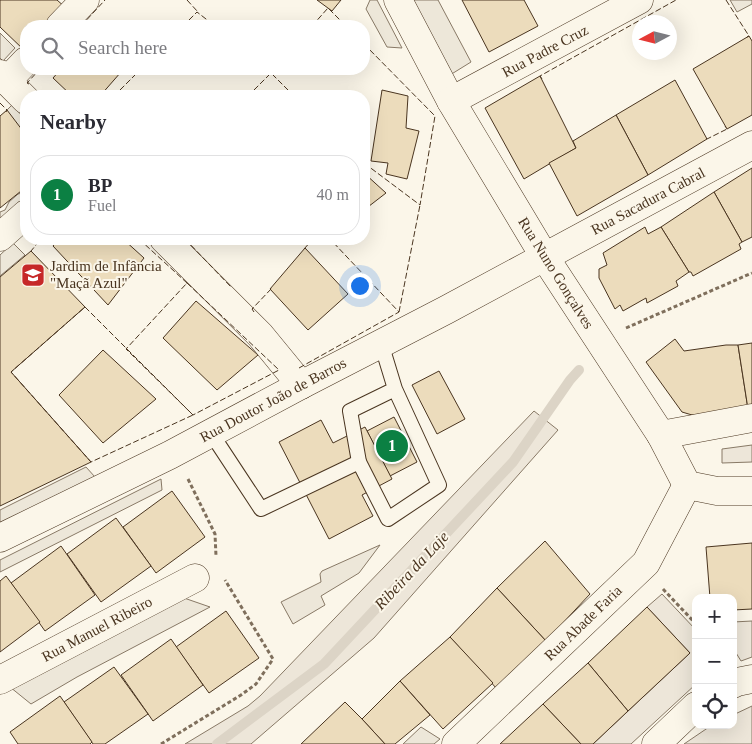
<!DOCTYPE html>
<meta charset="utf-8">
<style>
:root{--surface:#fff;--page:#f2f2f3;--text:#2b2b33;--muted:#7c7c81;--line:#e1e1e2;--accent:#0b8043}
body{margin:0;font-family:"Times New Roman",serif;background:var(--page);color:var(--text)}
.controls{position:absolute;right:15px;bottom:15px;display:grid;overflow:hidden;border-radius:10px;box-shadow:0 5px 20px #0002}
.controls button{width:45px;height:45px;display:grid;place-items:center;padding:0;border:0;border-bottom:1px solid var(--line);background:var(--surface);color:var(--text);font:25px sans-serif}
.compass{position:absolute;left:632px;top:15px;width:45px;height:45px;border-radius:50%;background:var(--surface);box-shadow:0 5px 20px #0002;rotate:263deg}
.you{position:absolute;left:359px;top:285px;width:18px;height:18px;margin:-12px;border:4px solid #fff;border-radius:50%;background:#1a73e8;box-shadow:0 0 0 8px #1a73e833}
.badge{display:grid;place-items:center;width:32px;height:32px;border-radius:50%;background:var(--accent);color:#fff;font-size:16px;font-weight:700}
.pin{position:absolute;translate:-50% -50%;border:2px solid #fff;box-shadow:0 1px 5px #0006}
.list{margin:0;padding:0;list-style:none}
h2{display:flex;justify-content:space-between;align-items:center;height:65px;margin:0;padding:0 20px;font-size:21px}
h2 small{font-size:16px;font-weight:400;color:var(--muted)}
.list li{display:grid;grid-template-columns:32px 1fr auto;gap:15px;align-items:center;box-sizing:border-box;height:80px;margin:0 10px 10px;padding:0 10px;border:1px solid var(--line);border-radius:20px}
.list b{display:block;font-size:19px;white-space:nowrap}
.list p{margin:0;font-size:16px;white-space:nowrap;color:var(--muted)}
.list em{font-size:16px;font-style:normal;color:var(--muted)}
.icon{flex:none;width:28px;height:28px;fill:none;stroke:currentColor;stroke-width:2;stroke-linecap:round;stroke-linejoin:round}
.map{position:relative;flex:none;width:752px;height:744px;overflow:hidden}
.search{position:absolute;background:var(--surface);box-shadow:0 5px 20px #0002;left:20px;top:20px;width:350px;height:55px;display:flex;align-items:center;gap:12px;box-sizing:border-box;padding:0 18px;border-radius:20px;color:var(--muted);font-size:19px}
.panel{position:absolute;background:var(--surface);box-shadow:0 5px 20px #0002;left:20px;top:90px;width:350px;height:155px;border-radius:20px}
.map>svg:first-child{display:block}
.green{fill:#ede6d9;stroke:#887966}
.parking{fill:#ede7d9;stroke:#887966}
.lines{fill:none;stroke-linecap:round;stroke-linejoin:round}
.stream{stroke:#dcd4c6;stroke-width:10}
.building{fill:#ecdcbc;stroke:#4a3520}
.service-casing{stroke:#4a3520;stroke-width:16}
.minor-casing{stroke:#4a3520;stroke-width:29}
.tertiary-casing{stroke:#4a3520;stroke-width:29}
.path{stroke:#7f6f5c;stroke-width:3;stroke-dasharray:4 2.5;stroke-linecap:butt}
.service{stroke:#fbf6e9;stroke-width:14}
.minor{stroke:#fbf6e9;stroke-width:28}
.tertiary{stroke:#fbf6e9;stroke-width:28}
.fence{stroke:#4a3520;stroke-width:1;stroke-dasharray:6 2.5;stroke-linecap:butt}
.labels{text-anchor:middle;stroke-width:4;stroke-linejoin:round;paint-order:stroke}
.street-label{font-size:15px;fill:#4a3520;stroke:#fbf6e9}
.poi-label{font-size:15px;fill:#4a3520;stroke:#fbf6e9;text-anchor:start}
.water-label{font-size:16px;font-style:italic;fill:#4a3520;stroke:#fbf6e9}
</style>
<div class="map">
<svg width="752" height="744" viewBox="0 0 752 744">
<rect width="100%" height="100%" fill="#fbf6e9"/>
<g class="green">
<path d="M534,411L558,430L374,638L251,744H185L248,706L260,696Z"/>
<path d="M752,445V462L722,463V449Z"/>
<path d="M662,594L696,630V684L631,744H593L690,653L647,607Z"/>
<path d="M752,621V657L741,661L733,648V622Z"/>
<path d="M752,706V744H684L712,725H733V715Z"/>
</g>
<g class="parking">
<path d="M370,0H377L402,48L387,47L366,9Z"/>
<path d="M411,0H438L471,62L450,75Z"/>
<path d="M730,0H752V4L737,12Z"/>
<path d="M0,33L15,48L3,61L0,58Z"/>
<path d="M12,105L26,120V138L4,113Z"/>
<path d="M26,192V202L0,223V212L5,210L9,202L18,194Z"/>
<path d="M13,243L25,255L0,276V255Z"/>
<path d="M86,467L95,477L0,525V510Z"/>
<path d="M161,479L162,490L0,572V560Z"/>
<path d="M380,545L359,573L321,596L325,605L293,624L281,602L321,582L320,574L322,571Z"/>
<path d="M184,598L210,607L77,677L31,704L10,687Z"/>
<path d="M421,727L440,739L434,744H403Z"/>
</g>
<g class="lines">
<path class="stream" d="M217,744L324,664L513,462L570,380L579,370"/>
</g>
<g class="building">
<path d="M0,0H57L66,8L48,26H26V49L25,51L0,27Z"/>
<path d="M317,0H341L332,11Z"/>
<path d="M462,0H524L538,26L489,52Z"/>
<path d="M749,36L752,41V115L727,129L693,69Z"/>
<path d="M61,69H117L121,72L100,96H72L53,78Z"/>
<path d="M540,76L576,148L524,179L485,108Z"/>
<path d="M675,80L707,139L648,175L616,115Z"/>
<path d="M382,90L408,96L406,128L419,131L407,179L386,174L388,163L371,161Z"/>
<path d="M7,110L26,135V187L0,208V116Z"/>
<path d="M616,115L648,175L577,216L549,163L576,148L573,141Z"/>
<path d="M752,168V237L742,242L714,192Z"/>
<path d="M364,173L386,193L364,210Z"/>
<path d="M714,192L742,242L739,244L741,249L693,276L691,272H689L661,227Z"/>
<path d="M645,227L648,234L661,227L689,272L676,281L678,286L647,303L646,298L623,311L620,305L615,309L599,278V269L607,265L603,253Z"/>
<path d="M59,239H123L144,258L108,305L53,246Z"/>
<path d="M305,248L348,294L308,330L270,289Z"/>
<path d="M31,251L85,307L11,372L91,462L0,506V277Z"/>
<path d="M196,301L258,355L217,390L163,338Z"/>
<path d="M675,339L684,351L726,345H738L748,409L692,415L682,412L646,362Z"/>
<path d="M752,343V408L748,409L738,345Z"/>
<path d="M103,350L156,399L103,443L59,395Z"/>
<path d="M439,371L465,419L437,434L412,385Z"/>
<path d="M394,417L417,462L390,476L367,431Z"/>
<path d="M321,420L333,443L365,427L392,479L362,495L373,516L329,539L279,442Z"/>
<path d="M172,491L205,537L156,573L123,527Z"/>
<path d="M116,518L151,566L101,602L67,554Z"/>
<path d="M545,541L590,594L546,641L497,588Z"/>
<path d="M752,543V609L733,610V598H710L706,547Z"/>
<path d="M61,546L95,595L45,631L11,583Z"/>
<path d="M6,576L40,622L0,652V581Z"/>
<path d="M497,588L546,641L497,689L450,637Z"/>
<path d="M647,607L690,653L628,711L588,663Z"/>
<path d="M226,611L259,658L209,693L176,647Z"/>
<path d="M450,637L493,683L443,729L400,681Z"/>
<path d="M171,639L203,685L153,721L121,675Z"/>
<path d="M588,663L628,711L593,744H581L543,704Z"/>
<path d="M114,667L148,714L105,744H93L64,702Z"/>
<path d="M400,681L430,715L395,744H385L362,719Z"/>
<path d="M60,696L92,742L90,744H18L10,732Z"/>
<path d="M345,702L362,719L385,744H301Z"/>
<path d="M543,704L581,744H500Z"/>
</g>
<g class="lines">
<g class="service-casing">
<g id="service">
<path d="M381,343L395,389L350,411L359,462L388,519L439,485L395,389"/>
<path d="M211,433L261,509L359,462"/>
</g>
</g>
<g class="minor-casing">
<g id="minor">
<path d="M398,0L451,101L544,256L661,435L687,485L717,491H752"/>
<path d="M60,26L85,0"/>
<path d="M0,74L26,100"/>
<path d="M7,81L26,61"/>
<path d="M451,101L639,0"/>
<path d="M0,237L26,214"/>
<path d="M164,239L260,335L301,385"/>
<path d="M661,435L752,418"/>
<path d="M0,680L195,578"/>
<path d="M733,684L737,682L752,679"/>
<path d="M456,744L646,563L687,485"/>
<path d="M656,744L696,706"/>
</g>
</g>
<g class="tertiary-casing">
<path id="tertiary" d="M0,538L170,455L301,385L446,310L752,145"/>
</g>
<g class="path">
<path d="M626,328L752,273"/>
<path d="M188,479L215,534L216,556"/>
<path d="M663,589L696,624"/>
<path d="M161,744L241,695L256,684L273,659L225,580"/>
</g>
<use href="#service" class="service"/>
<use href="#minor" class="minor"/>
<use href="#tertiary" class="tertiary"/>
<g class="fence">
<path d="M187,0L198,12"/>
<path d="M726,0L749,36L747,37"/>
<path d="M81,26L105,0"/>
<path d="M183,26L197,12L215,26"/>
<path d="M312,26L328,8L346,26"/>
<path d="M364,44L435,116L420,205L364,163"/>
<path d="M266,69L271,73L274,69"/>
<path d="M542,79L540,76L676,0"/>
<path d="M29,84L27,83L40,69"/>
<path d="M114,96L141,69"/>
<path d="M248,96L271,73L294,96"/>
<path d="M0,103L7,110L6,112"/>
<path d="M706,138L707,139L727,129L725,126"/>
<path d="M139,239L187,283L186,284"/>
<path d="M185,239L232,288"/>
<path d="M304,249L313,239"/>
<path d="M32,252L31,251L41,239"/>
<path d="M187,283L279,370L193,415L126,349Z"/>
<path d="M85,307L193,415L91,462L11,372Z"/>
<path d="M254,312L252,309L272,288"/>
<path d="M399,312L420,205L419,204"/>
<path d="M299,368L399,312L330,239"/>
</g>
</g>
<defs>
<g id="school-square" transform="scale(1.25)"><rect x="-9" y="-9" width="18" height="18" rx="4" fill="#c62828" stroke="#fbf6e9"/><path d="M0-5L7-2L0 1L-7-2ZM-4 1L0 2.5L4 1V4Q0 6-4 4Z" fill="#fff"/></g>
</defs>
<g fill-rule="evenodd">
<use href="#school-square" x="33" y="275"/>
</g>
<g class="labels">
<g class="street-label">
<text transform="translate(545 51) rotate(-28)" y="5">Rua Padre Cruz</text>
<text transform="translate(648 201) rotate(-28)" y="5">Rua Sacadura Cabral</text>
<text transform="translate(556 273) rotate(58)" y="5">Rua Nuno Gonçalves</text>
<text transform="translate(273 400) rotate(-28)" y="5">Rua Doutor João de Barros</text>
<text transform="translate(583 623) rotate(-44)" y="5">Rua Abade Faria</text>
<text transform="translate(97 629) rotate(-28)" y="5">Rua Manuel Ribeiro</text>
</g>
<g class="poi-label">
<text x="50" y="271">Jardim de Infância<tspan x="50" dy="17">"Maçã Azul"</tspan></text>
</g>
<g class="water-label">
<text transform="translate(411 570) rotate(-47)" y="6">Ribeira da Laje</text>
</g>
</g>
</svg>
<div class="controls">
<button>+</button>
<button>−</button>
<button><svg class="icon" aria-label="locate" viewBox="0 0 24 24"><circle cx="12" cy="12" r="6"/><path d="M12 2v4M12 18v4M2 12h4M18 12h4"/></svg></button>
</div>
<svg class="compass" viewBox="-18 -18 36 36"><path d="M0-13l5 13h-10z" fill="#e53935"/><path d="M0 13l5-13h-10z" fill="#7c7c81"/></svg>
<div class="you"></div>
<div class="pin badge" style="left:392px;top:446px">1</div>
<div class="search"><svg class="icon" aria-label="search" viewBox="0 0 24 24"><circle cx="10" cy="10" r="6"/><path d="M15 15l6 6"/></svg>Search here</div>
<section class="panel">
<h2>Nearby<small></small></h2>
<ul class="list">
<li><span class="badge">1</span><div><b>BP</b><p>Fuel</p></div><em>40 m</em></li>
</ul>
</section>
</div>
